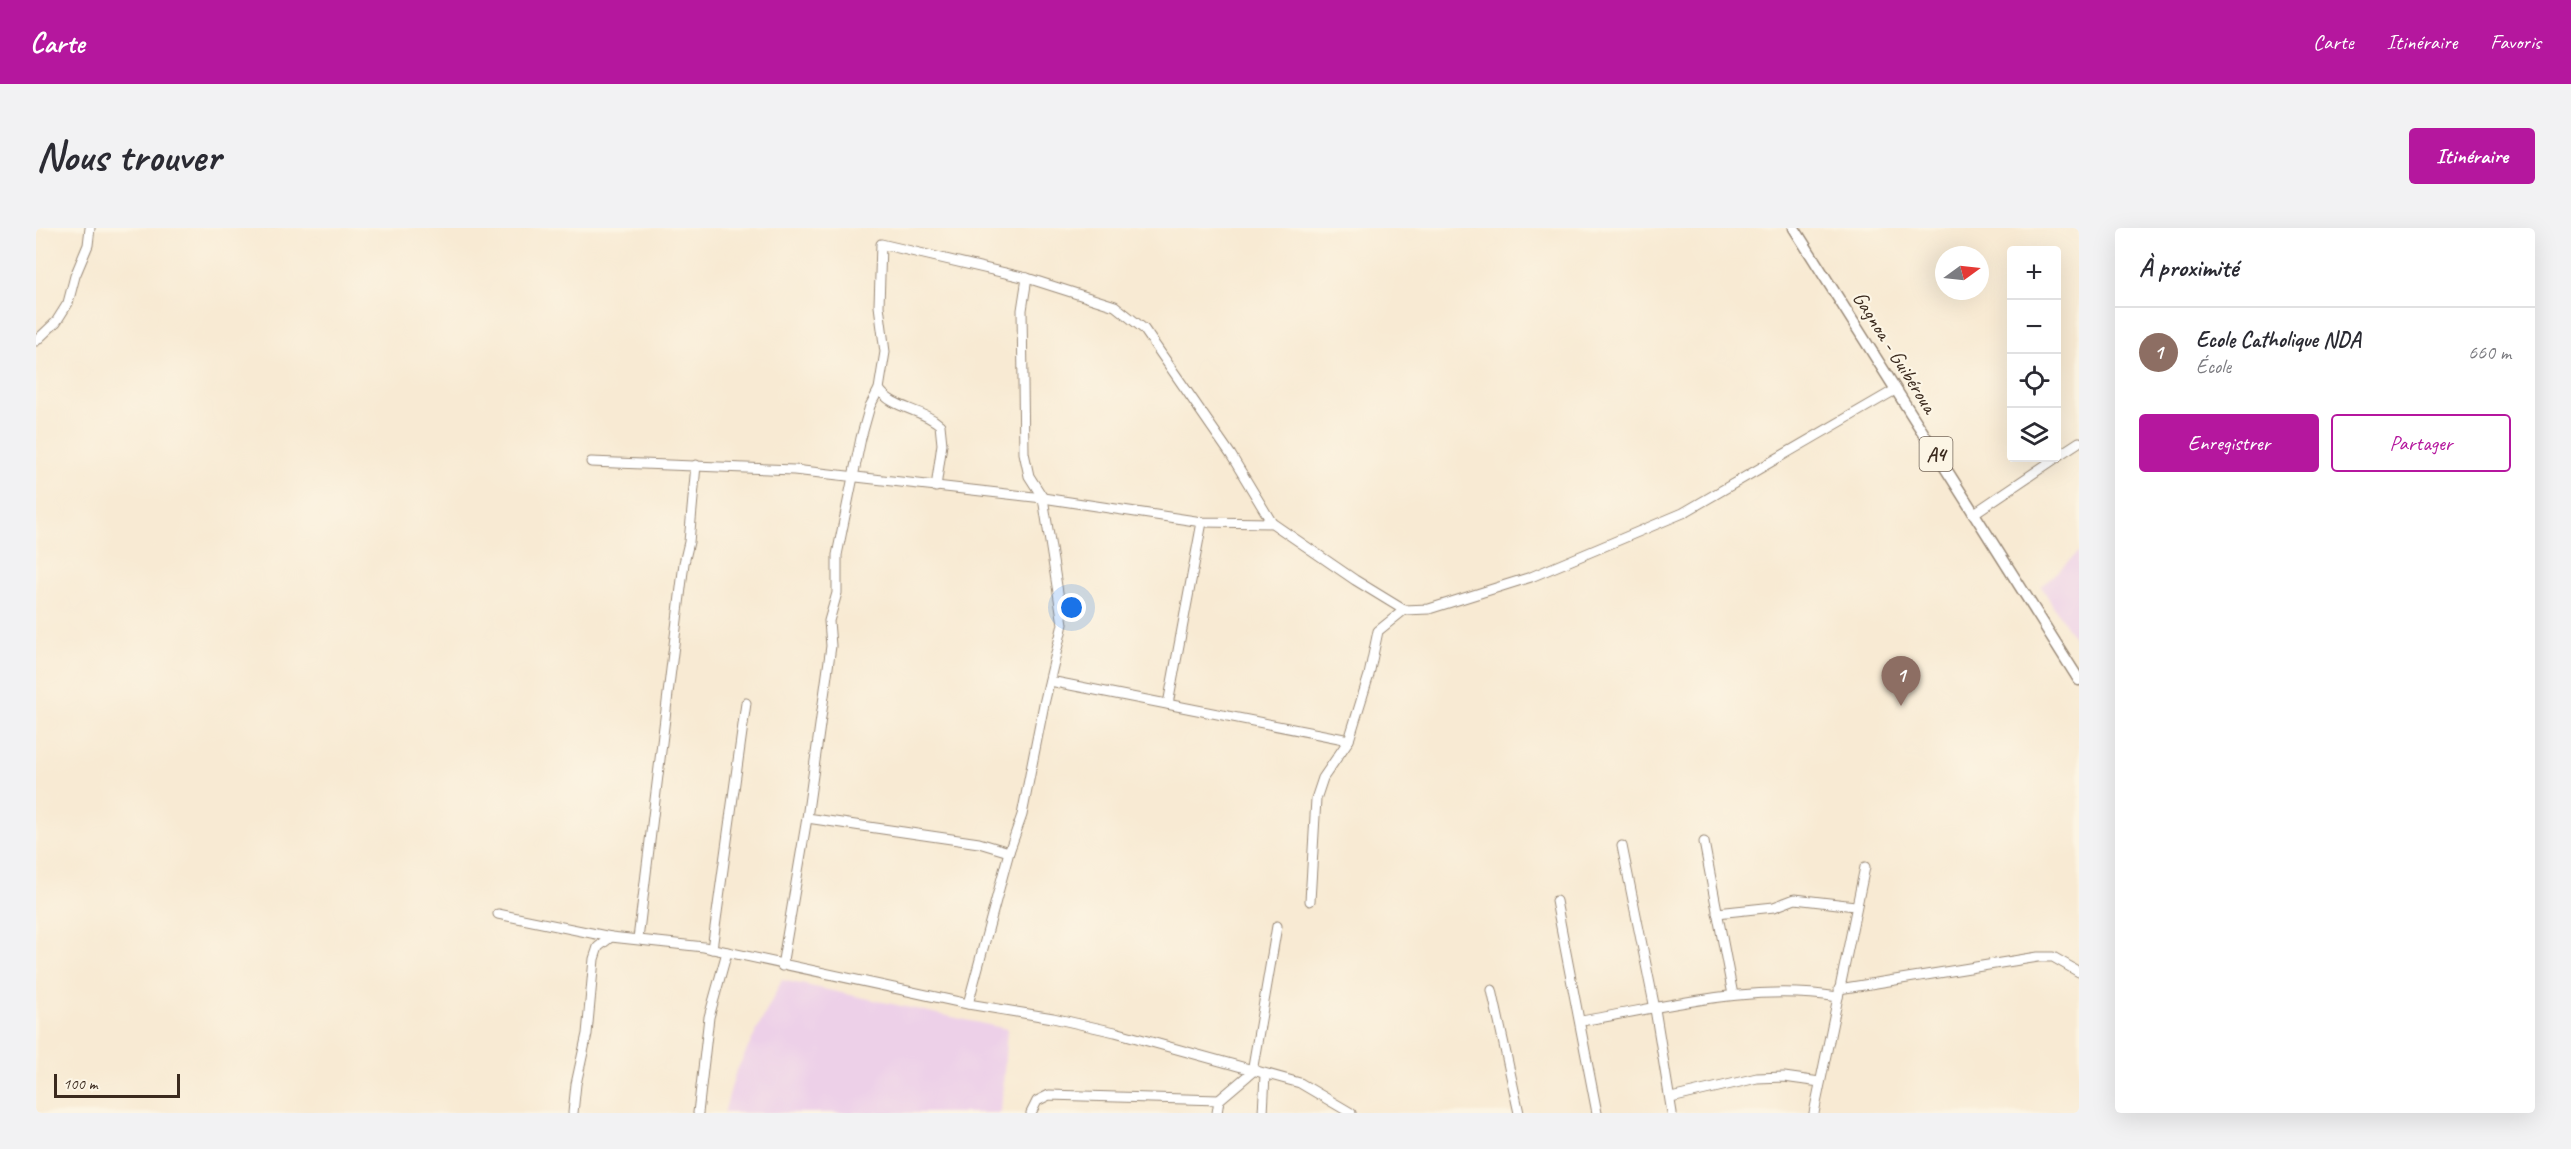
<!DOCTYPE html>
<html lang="fr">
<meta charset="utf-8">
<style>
:root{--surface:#fff;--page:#f2f2f3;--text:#2b2b33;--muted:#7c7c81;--line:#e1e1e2;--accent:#b5179e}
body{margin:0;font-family:Caveat,sans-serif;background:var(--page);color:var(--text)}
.controls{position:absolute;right:18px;top:18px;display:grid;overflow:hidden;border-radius:6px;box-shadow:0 6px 24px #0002}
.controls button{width:54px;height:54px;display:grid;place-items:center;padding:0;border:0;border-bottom:2px solid var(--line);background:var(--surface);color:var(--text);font:30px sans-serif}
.compass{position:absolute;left:1899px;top:18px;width:54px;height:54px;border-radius:50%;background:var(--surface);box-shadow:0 6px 24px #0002;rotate:75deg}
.scale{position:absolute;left:18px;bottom:15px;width:126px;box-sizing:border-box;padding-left:6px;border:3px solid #3b2a1e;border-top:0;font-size:16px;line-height:21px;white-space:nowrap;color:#3b2a1e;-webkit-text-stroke:4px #fcf5e5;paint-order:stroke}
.you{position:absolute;left:1036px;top:380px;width:21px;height:21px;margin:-15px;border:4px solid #fff;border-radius:50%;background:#1a73e8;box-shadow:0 0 0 9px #1a73e833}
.badge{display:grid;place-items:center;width:39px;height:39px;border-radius:50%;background:var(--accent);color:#fff;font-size:20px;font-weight:700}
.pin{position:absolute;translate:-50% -50px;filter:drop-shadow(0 2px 3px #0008)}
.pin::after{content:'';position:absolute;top:32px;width:21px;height:18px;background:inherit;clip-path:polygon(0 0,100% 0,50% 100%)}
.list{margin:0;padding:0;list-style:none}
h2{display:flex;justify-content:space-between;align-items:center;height:78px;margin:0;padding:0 24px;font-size:26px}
h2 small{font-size:20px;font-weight:400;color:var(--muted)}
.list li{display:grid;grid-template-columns:39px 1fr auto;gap:18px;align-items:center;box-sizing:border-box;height:90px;padding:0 24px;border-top:2px solid var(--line)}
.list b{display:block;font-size:22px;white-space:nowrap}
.list p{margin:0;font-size:20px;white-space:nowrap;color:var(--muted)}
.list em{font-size:20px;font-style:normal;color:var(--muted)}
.actions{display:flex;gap:12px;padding:18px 24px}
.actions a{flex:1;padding:14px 0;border:2px solid var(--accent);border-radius:6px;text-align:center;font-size:21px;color:var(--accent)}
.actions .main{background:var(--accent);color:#fff}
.icon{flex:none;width:33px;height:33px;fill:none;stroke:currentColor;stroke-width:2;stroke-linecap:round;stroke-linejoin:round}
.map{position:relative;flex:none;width:2043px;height:885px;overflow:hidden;border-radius:6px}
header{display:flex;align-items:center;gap:36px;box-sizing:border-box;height:84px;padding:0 30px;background:var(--accent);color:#fff}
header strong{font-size:28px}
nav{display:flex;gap:33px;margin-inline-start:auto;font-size:21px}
.intro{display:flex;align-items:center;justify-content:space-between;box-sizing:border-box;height:144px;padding:0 36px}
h1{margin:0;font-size:42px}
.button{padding:15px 27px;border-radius:6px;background:var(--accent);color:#fff;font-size:21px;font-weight:700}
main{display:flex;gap:36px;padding:0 36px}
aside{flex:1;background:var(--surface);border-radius:6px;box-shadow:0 6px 24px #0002}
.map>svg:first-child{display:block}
.built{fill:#edd0e8}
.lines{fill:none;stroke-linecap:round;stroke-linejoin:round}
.minor-casing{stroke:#9a8a78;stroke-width:11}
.major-casing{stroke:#9a8a78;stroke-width:13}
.minor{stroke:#fff;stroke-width:9}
.major{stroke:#fff;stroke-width:10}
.labels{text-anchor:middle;stroke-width:4.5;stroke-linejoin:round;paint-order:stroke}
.shield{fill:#fcf5e5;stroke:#75675a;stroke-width:1.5}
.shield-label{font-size:20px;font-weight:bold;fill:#3b2a1e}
.street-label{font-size:21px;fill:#3b2a1e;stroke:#fcf5e5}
</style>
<header>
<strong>Carte</strong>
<nav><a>Carte</a><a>Itinéraire</a><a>Favoris</a></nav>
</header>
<div class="intro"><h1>Nous trouver</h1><a class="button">Itinéraire</a></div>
<main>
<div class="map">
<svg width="2043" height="885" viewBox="0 0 2043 885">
<rect width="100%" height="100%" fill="#fcf5e5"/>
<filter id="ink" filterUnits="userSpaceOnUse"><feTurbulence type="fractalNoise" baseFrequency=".0167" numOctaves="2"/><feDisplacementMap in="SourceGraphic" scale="12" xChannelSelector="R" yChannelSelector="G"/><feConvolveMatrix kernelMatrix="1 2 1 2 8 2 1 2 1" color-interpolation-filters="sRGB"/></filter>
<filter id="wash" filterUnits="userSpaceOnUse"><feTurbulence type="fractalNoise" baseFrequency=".008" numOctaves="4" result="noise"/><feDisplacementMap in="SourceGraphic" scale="24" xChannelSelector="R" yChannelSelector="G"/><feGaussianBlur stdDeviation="1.35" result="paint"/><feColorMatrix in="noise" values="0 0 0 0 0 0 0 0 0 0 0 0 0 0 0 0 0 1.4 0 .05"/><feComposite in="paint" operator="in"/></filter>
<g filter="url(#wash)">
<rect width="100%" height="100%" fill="#f8ead3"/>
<g class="built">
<path d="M2043,324V419L2005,358Z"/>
<path d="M746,752L971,801L965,885H688L699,846Z"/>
</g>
</g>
<g filter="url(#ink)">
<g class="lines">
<g class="minor-casing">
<g id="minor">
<path d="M0,113L20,94L32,75L39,48L52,17L54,0"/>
<path d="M843,161C856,181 885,180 904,197L906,216L900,259"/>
<path d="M2020,229L2043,214"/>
<path d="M555,234L758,242L1007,270L1166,294L1236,295L1319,352L1368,382L1393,381L1495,349L1647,285L1859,162"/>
<path d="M1937,286L2020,230"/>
<path d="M1014,453L1313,512"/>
<path d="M1132,476L1166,294"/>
<path d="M771,590L943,615L973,624"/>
<path d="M1668,614L1697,767"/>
<path d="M1586,618L1619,781L1636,885"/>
<path d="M1274,673L1280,571L1287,550L1313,512L1333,447L1342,403L1368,382"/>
<path d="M1520,673L1561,885"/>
<path d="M1681,685L1738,679L1759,671L1819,678"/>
<path d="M462,686L575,709L668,719L932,776L1017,790L1079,804L1264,855L1315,885"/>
<path d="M602,711L648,335L653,314L660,237"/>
<path d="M676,721L710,475"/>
<path d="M746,738L771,590L795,418L793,393L801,365V327L825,210L834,178L843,161L849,124L843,78L845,16L991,50L1079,78L1108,101L1195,227L1236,295"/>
<path d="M1803,761L2002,729H2017L2043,744"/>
<path d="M1456,762L1483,885"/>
<path d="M932,776L973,624L986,587L1008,476L1027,396L1007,270L993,248L988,225L986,82L991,50"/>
<path d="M1545,793C1630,779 1716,755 1802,769"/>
<path d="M1635,870L1721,850L1748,849L1784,854"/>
<path d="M537,885L540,856L551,806L558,731L562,719L575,709"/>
<path d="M662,885L673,789L691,724"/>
<path d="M995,885L1001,873L1013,867L1183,872L1216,844L1241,698"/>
<path d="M1181,885L1183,872"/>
<path d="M1227,885L1229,847"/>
<path d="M1778,885L1829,639"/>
</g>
</g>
<g class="major-casing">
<path id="major" d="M1758,0L2043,452"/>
</g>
<use href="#minor" class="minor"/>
<use href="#major" class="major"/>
</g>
</g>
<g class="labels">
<rect class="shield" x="1883.5" y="209" width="33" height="34" rx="4.5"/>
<g class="shield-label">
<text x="1900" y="233">A4</text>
</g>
<g class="street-label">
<text transform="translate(1859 124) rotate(58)" y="7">Gagnoa - Guibéroua</text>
</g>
</g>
</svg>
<div class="controls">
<button>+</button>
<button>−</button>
<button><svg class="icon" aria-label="locate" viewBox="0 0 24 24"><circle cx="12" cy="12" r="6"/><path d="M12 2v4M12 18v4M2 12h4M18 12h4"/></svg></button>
<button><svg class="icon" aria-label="layers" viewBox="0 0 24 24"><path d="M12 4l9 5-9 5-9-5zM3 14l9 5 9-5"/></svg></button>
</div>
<svg class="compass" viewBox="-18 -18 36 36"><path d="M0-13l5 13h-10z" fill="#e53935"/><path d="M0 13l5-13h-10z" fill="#7c7c81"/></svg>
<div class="scale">100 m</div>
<div class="you"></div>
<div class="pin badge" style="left:1865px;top:478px;background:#8d6e63">1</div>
</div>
<aside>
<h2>À proximité<small></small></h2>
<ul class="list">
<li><span class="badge" style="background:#8d6e63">1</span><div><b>Ecole Catholique NDA</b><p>École</p></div><em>660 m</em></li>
</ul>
<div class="actions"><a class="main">Enregistrer</a><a>Partager</a></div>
</aside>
</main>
